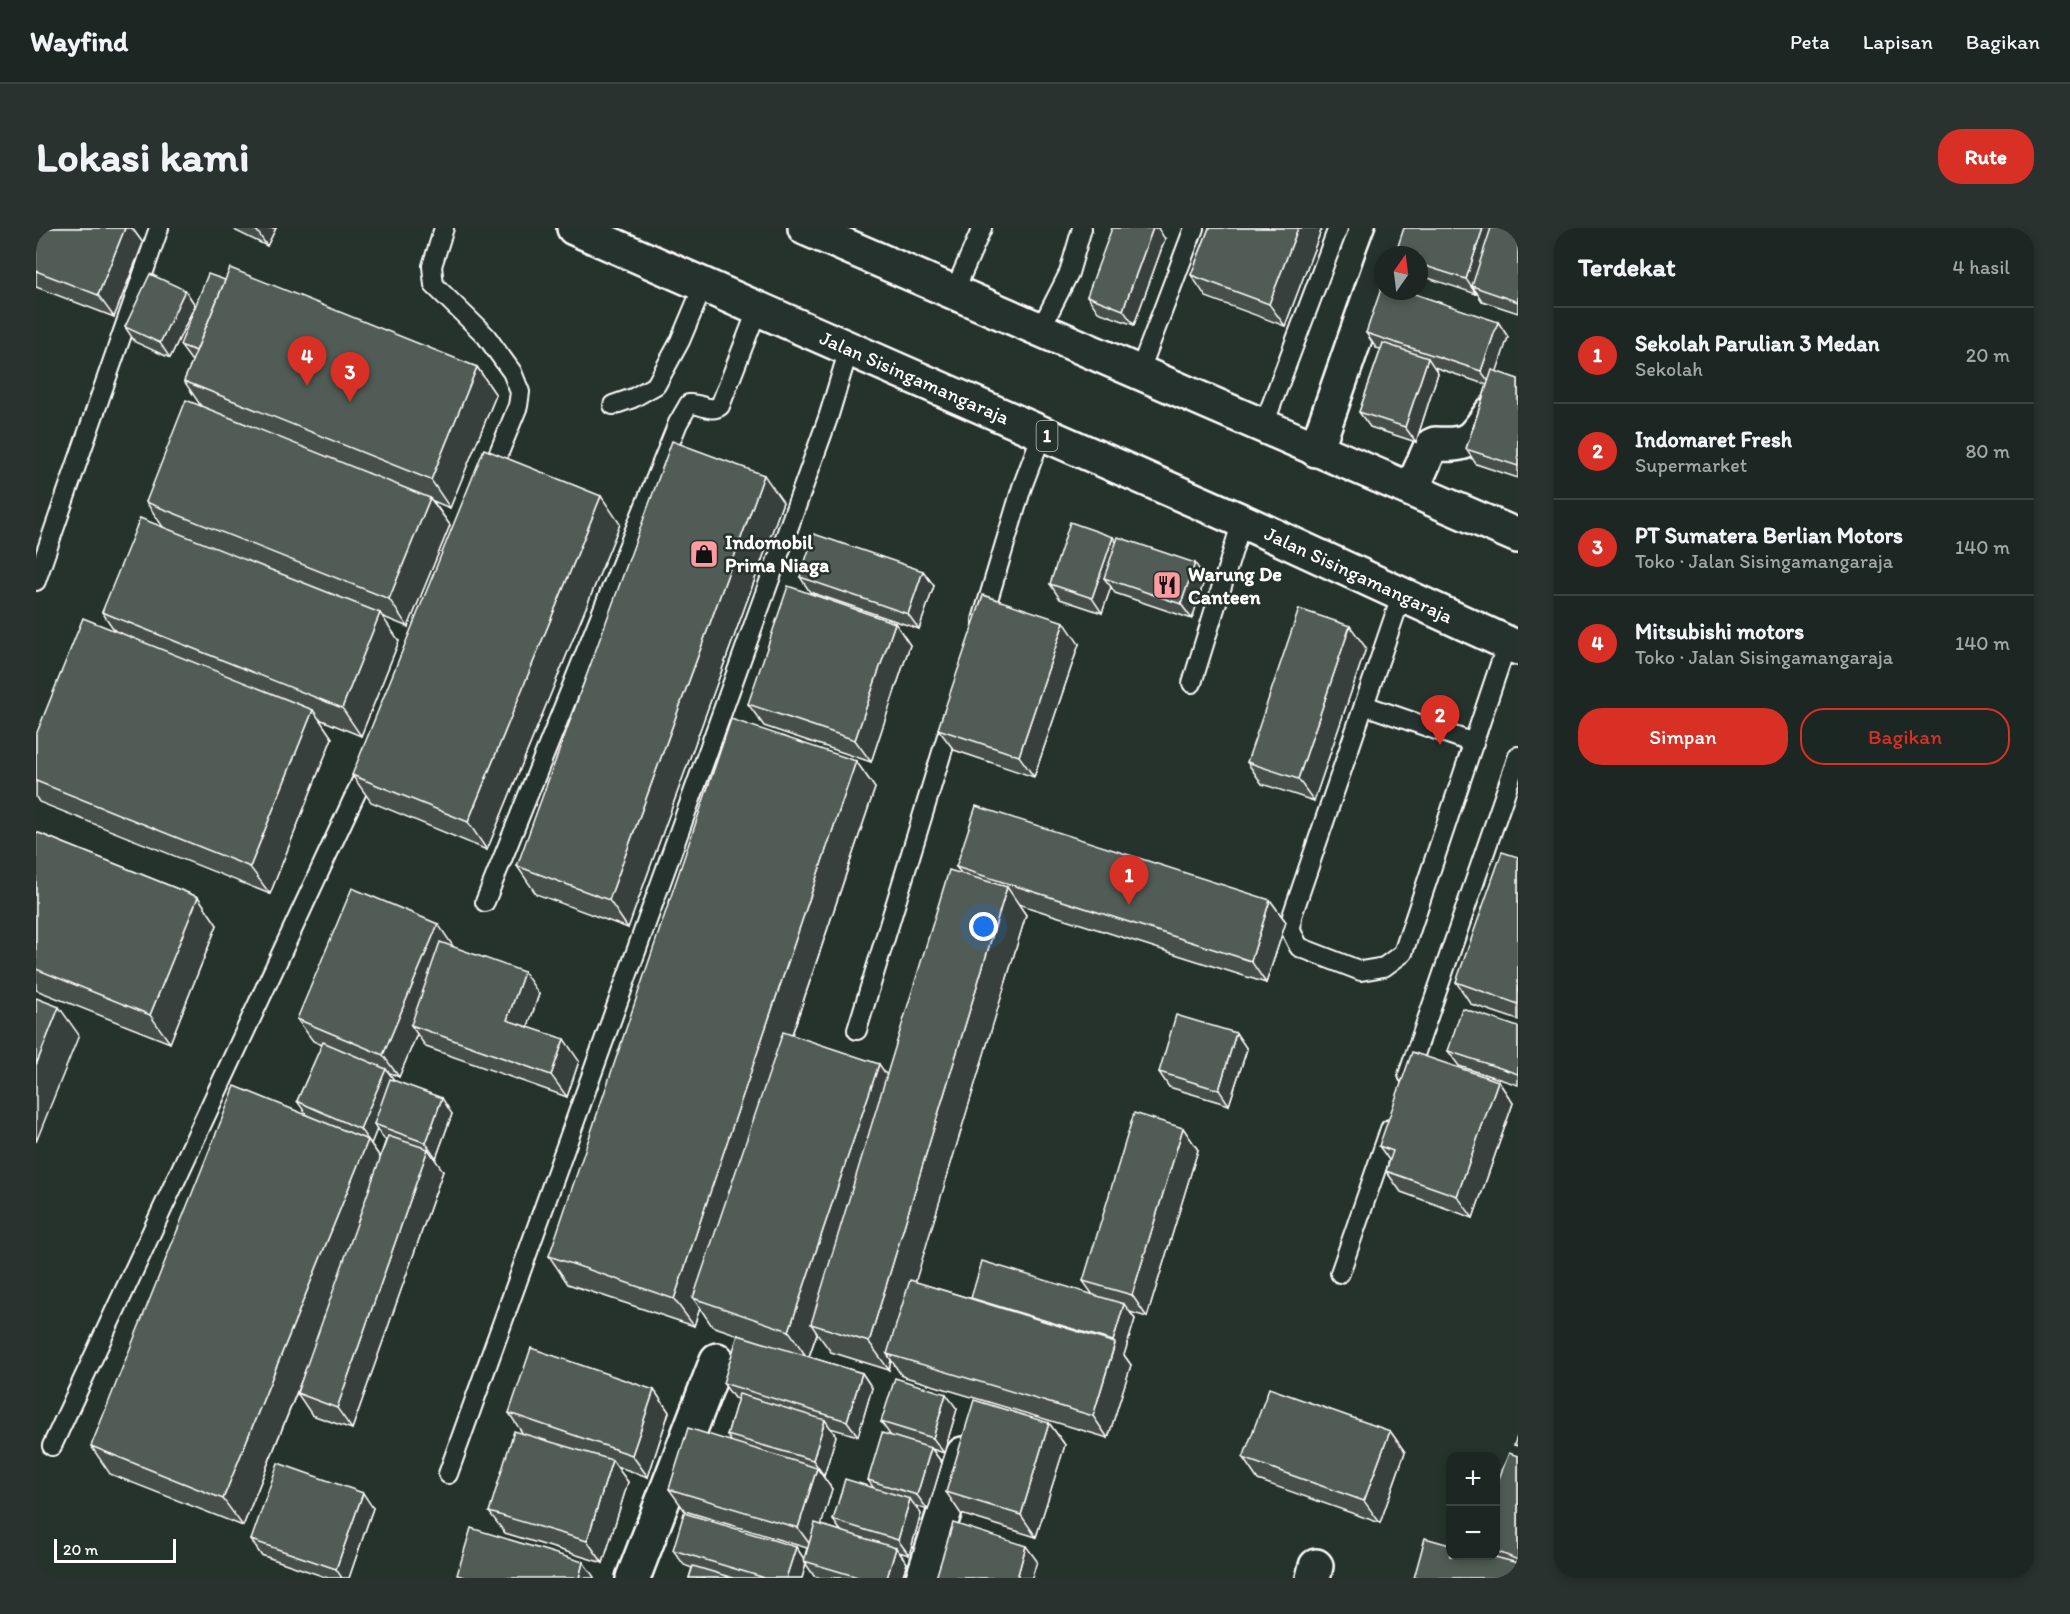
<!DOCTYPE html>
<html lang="id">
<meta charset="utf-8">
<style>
:root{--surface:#1c2622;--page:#29322f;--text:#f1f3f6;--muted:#a0a5a5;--line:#3a4340;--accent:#d93025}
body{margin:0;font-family:Itim,sans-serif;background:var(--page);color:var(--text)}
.controls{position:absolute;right:18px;bottom:18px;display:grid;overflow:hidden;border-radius:12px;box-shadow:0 3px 9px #0003}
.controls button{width:54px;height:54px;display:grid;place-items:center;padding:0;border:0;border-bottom:2px solid var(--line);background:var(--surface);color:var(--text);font:30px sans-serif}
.compass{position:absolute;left:1338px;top:18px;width:54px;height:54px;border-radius:50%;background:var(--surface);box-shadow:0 3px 9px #0003;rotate:14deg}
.scale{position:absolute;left:18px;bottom:15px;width:122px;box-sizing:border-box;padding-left:6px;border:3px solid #fff;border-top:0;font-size:16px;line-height:21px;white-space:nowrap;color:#fff;-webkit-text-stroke:4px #26332d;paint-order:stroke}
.you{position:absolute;left:948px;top:699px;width:21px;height:21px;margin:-15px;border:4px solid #fff;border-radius:50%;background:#1a73e8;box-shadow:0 0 0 9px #1a73e833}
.badge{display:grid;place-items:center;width:39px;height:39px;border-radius:50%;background:var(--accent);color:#fff;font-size:20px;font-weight:700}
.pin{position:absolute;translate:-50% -50px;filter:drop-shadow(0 2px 3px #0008)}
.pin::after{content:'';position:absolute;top:32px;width:21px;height:18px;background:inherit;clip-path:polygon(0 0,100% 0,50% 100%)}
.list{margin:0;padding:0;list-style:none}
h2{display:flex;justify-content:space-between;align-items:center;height:78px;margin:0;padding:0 24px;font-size:26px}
h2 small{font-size:20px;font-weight:400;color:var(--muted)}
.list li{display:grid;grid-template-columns:39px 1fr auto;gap:18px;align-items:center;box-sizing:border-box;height:96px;padding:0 24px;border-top:2px solid var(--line)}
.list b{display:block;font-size:22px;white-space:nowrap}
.list p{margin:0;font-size:20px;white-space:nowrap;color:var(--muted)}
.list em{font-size:20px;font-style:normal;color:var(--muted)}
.actions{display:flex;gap:12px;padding:18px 24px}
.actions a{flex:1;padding:14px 0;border:2px solid var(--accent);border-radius:24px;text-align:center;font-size:21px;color:var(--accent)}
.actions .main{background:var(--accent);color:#fff}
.map{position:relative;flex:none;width:1482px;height:1350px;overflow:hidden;border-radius:24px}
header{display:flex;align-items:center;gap:36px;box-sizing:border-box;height:84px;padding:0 30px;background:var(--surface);border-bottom:2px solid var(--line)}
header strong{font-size:28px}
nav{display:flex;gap:33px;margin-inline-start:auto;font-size:21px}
.intro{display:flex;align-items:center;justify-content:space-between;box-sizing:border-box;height:144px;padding:0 36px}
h1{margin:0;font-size:42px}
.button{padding:15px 27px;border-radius:24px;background:var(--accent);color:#fff;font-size:21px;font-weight:700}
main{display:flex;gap:36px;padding:0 36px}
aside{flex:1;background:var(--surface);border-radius:24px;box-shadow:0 3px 9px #0003}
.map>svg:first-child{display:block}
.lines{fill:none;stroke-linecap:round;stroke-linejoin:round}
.lane-casing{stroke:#fff;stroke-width:22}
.street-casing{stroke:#fff;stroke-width:38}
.highway-casing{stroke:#fff;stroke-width:38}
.lane{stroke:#26332d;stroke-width:18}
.street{stroke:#26332d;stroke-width:33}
.highway{stroke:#26332d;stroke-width:33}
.wall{fill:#464f4b;stroke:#fff;stroke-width:1.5;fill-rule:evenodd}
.shaded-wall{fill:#39403d;stroke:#fff;stroke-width:1.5}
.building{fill:#515c57;stroke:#fff;stroke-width:1.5}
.labels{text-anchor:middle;stroke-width:5;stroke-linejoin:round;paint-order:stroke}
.shield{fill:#26332d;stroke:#bec2c0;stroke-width:1.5}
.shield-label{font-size:18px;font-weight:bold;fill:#fff}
.street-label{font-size:20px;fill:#fff;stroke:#26332d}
.poi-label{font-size:20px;font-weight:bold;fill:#fff;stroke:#26332d;text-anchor:start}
</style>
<header>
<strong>Wayfind</strong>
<nav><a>Peta</a><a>Lapisan</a><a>Bagikan</a></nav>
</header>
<div class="intro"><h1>Lokasi kami</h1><a class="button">Rute</a></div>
<main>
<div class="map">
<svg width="1482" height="1350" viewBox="0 0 1482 1350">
<rect width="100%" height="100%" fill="#26332d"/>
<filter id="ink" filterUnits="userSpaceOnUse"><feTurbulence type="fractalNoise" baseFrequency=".0167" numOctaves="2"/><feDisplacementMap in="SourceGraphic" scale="12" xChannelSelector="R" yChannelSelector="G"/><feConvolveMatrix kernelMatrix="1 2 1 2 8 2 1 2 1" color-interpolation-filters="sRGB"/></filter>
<g filter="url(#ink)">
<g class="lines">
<g class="lane-casing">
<g id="lane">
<path d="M408,0L396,38L398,57L450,108L476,144L484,164L482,178L453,249"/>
<path d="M918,64L946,0"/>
<path d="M1004,102L1033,45L1046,0"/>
<path d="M1103,145L1158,0"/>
<path d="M577,177L597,170L620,157L644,113L668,56"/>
<path d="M1227,199L1302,0"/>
<path d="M0,353L123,0"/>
<path d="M1366,366L1256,688L1255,703L1263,719L1325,743L1348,739L1367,725L1471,415"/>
<path d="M946,392L986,259L1006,206"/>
<path d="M1156,455L1206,293"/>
<path d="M1328,477L1438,515"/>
<path d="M449,674L642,195L653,176C664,175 675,185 684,178L722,80"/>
<path d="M821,802L917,488"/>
<path d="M1372,847L1482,528"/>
<path d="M1304,1045L1354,901"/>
<path d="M16,1218L333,537"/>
<path d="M412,1246L792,190L813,121"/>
</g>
</g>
<g class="street-casing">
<g id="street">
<path d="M1348,27L1358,0"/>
<path d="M1280,222L1347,30"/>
<path d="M1376,261L1395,218L1399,216C1434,218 1436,212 1455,185"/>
<path d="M597,1350L681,1132"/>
<path d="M887,1350L927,1226"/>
<path d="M1277,1350L1280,1338"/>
</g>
</g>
<g class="highway-casing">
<g id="highway">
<path id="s1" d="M538,0L1206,293L1482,420"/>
<path d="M769,0L1482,308"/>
</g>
</g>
<use href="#lane" class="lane"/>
<use href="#street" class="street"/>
<use href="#highway" class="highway"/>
</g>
<g class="wall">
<path d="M0,0H96L107,15L78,89L0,59Z"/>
<path d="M198,0H240L231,18L200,3Z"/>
<path d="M1173,0H1286L1249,98L1170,69L1155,47Z"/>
<path d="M1482,2V85L1446,73L1441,65L1440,66L1383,47V27Z"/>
<path d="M1129,11L1098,97L1062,84L1051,68Z"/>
<path d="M189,52L441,139L460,167L414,280L397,273L414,297L372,399L345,388L363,413L325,508L283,491L296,510L234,666L3,574L0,569V507L79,403L66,384L127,299L110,274L165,178L148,153L157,132H155L144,117Z"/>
<path d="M149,62L159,77L134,130L99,114L89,99Z"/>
<path d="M1462,94L1472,109L1460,144L1482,151V250L1440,236L1430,221L1451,157L1398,139L1402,145L1380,214L1334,199L1323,184L1345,121L1340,120L1330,105Z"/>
<path d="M747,274L592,700L500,666L481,638Z"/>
<path d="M584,296L451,622L335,574L316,547Z"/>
<path d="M1080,314L1169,350L1156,391L1079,365L1075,359L1066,385L1024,371L1014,356Z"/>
<path d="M887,343L898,358L883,401L774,364L764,349Z"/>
<path d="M859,395L874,417L835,534L728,498L712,476Z"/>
<path d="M1043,416L998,549L918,522L902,501Z"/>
<path d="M1330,420L1278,573L1226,556L1211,534Z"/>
<path d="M820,533L839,560L756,807L851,847L925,645L920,639L1234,672L1250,694L1230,755L982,676L990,687L879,1054L936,1071L935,1070L1057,1067L1047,1053L1147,900L1162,922L1111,1089L1094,1084L1099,1091L1088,1127L1095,1137L1072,1210L866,1148L855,1132L853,1142L795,1124L781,1105L773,1129L826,1145L836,1160L822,1208L794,1200L800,1208L788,1248L786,1247L796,1261L785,1297L805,1303L797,1292L837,1259L832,1252L855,1208L845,1194L921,1181L908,1225L896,1221L906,1235L892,1282L880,1278L885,1286L873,1327L863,1324L871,1335L866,1350H785L778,1348L770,1336L766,1350H653L656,1340L648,1337L637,1322L760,1319L768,1331L771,1320L649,1283L633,1261L695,1213L691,1207L702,1171L698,1170L687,1155L720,1113L676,1098L664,1080L658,1098L532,1056L513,1028Z"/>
<path d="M0,604L162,669L181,697L134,815L0,762Z"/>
<path d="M1482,629V792L1435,776L1420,754Z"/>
<path d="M417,718L416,719L503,766L492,799L543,833L531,869L390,819L381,806L363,849L352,844L358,853L416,886L400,930L397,929L407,943L316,1201L276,1187L261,1165L266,1152L207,1298L74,1246L55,1218L271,887L261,873L286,817L277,813L261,791ZM341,901L348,911L350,912L344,929L335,916Z"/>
<path d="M1482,799V857L1423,838L1412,823Z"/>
<path d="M1200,805L1211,821L1193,877L1133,859L1123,844Z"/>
<path d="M1462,853L1477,875L1437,990L1365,964L1350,943L1353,932L1343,918Z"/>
<path d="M618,1162L633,1184L612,1249L580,1238L592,1254L567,1335L469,1305L453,1284L487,1206L473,1185Z"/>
<path d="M1013,1195L1029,1217L1000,1309L925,1286L910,1264Z"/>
<path d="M1354,1203L1369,1224L1344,1295L1222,1252L1207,1230Z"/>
<path d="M1482,1228V1350L1414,1328H1460V1258Z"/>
<path d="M337,1280L313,1350H292L225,1327L215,1312Z"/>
</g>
<g class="shaded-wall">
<path d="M89,0H96L107,15L78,89L62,67Z"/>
<path d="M222,0H240L231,18L221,3Z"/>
<path d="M1117,0H1122L1129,11L1098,97L1087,82Z"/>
<path d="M1262,0H1286L1249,98L1233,76Z"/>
<path d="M1447,0H1462L1436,58L1441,65L1440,66L1430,51Z"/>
<path d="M149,62L159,77L134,130L124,115Z"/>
<path d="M1462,94L1472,109L1456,158L1445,143Z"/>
<path d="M1392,130L1402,145L1380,214L1369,199Z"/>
<path d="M441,139L460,167L414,280L395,252Z"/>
<path d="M728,247L747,274L592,700L573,672Z"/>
<path d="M565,268L584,296L451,622L432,594Z"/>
<path d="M394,270L414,297L372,399L353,371Z"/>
<path d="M1077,309L1087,324L1068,350L1075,359L1066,385L1056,370Z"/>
<path d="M1159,335L1169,350L1156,391L1145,376Z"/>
<path d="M887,343L898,358L883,401L872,386Z"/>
<path d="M344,385L363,413L325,508L306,480Z"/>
<path d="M1028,394L1043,416L998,549L983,528Z"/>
<path d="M859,395L874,417L835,534L819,512Z"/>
<path d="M1314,398L1330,420L1278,573L1262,551Z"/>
<path d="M277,482L296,510L234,666L214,639Z"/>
<path d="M820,533L839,560L666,1073L657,1070L664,1080L658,1098L638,1071Z"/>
<path d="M971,659L990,687L857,1128L851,1126L855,1132L853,1142L833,1114Z"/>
<path d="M162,669L181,697L134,815L114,787Z"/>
<path d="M1234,672L1250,694L1230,755L1215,733Z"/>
<path d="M402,696L417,718L383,800L375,797L381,806L363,849L347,827Z"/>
<path d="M488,744L503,766L487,813L471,792Z"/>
<path d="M23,779L43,807L0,914V837Z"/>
<path d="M1200,805L1211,821L1193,877L1183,862Z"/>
<path d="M528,811L543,833L531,869L515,847Z"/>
<path d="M843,836L862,864L775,1096L781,1105L772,1131L753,1103Z"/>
<path d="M350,841L361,856L338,896L341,901L335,916L324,901Z"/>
<path d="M1462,853L1477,875L1437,990L1421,968Z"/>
<path d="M406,870L416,886L400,930L390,915Z"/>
<path d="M1147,900L1162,922L1111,1089L1096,1067Z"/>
<path d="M332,912L351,939L207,1298L187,1271Z"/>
<path d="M392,921L407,943L316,1201L301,1180Z"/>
<path d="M1088,1076L1099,1091L1088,1127L1095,1137L1072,1210L1057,1188L1079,1116L1077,1113Z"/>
<path d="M826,1145L836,1160L822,1208L811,1193Z"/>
<path d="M618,1162L633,1184L612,1249L596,1227Z"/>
<path d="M910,1166L921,1181L908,1225L897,1210Z"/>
<path d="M789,1192L800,1208L788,1248L777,1232Z"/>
<path d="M1013,1195L1029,1217L1000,1309L985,1287Z"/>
<path d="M1354,1203L1369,1224L1344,1295L1328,1273Z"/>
<path d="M895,1220L906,1235L892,1282L881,1267Z"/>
<path d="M576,1232L592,1254L567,1335L551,1313Z"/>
<path d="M781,1240L796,1261L778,1322L762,1300Z"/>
<path d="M327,1265L337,1280L313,1350H306L300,1341Z"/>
<path d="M874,1271L885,1286L873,1327L862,1312Z"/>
<path d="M990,1318L1001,1333L996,1350H981Z"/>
<path d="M760,1319L770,1334L768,1333L770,1336L766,1350H750Z"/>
<path d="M860,1320L871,1335L866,1350H851Z"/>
<path d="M547,1334L558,1349V1350H543Z"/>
</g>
<g class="building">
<path d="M0,0H89L62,67L0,43Z"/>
<path d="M214,0H222L221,3Z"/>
<path d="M1076,0H1117L1087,82L1051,68Z"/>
<path d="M1173,0H1262L1233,76L1155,47Z"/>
<path d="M1368,0H1447L1430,51L1383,36V27H1359Z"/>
<path d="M1455,0H1477L1482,2V74L1436,58Z"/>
<path d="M194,40L441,139L395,252L148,153Z"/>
<path d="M114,46L149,62L124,115L89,99Z"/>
<path d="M172,46L189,52L160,123L144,117Z"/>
<path d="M1347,55V63H1370L1462,94L1445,143L1330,105Z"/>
<path d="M1347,115L1392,130L1369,199L1323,184Z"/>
<path d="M1456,142L1482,151V238L1430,221Z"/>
<path d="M150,172L394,270L353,371L110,274Z"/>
<path d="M636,213L728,247L573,672L481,638Z"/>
<path d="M448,221L565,268L432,594L316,547Z"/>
<path d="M104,290L344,385L306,480L66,384Z"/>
<path d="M1034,294L1077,309L1056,370L1014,356Z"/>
<path d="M778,306L887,343L872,386L764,349Z"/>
<path d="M1082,309L1159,335L1145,376L1068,350Z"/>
<path d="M752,358L859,395L819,512L712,476Z"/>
<path d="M947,367L1028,394L983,528L902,501Z"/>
<path d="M1263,381L1314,398L1262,551L1211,534Z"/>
<path d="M47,390L277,482L214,639L0,553V507Z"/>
<path d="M695,491L820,533L638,1071L513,1028Z"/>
<path d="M940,578L1234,672L1215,733L920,639Z"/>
<path d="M0,604L162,669L114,787L0,741Z"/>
<path d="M1466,624L1482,629V776L1420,754Z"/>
<path d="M913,642L971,659L833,1114L775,1096Z"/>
<path d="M316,660L402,696L347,827L261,791Z"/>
<path d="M404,714L488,744L471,792L528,811L515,847L375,797Z"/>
<path d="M0,770L23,779L0,837Z"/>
<path d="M1426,780L1482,799V846L1412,823Z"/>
<path d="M1140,787L1200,805L1183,862L1123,844Z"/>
<path d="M747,804L843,836L753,1103L657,1070Z"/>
<path d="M287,814L350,841L324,901L261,873Z"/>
<path d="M1376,824L1462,853L1421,968L1350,943L1357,923L1343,918Z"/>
<path d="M354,851L406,870L390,915L338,896Z"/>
<path d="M199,858L332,912L187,1271L55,1218Z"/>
<path d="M1098,885L1147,900L1096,1067L1047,1053Z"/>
<path d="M352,908L392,921L301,1180L261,1165Z"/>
<path d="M946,1033L1088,1076L1077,1113L935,1070Z"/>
<path d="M874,1052L1079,1115L1057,1188L851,1126Z"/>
<path d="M702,1107L826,1145L811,1193L687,1155Z"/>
<path d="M495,1120L618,1162L596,1227L473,1185Z"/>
<path d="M859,1150L910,1166L897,1210L845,1194Z"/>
<path d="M1233,1160L1354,1203L1328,1273L1207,1230Z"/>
<path d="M703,1166L789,1192L777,1232L691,1207Z"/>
<path d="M938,1172L1013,1195L985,1287L910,1264Z"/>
<path d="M652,1200L781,1240L762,1300L633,1261Z"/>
<path d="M478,1203L576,1232L551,1313L453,1284Z"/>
<path d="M846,1205L895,1220L881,1267L832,1252Z"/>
<path d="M1482,1206V1218L1478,1217Z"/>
<path d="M1473,1225L1482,1228V1332L1460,1323V1258Z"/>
<path d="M242,1235L327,1265L300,1341L215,1312Z"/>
<path d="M809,1251L874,1271L862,1312L797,1292Z"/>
<path d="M648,1285L760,1319L750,1350H729L637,1322Z"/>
<path d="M779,1295L860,1320L851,1350H825L768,1333Z"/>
<path d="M917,1295L990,1318L981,1350H900Z"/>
<path d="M435,1300L547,1334L543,1350H431L421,1347Z"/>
<path d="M1389,1310L1414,1317V1328H1455L1482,1335V1350H1378Z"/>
<path d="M657,1338L697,1350H653Z"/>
</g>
</g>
<defs>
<g id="shop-square" transform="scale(1.5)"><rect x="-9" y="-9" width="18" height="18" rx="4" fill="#ff9aa2" stroke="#26332d"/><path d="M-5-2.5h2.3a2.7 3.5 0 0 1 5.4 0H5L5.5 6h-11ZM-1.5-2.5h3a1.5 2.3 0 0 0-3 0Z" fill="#111"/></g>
<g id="restaurant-square" transform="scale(1.5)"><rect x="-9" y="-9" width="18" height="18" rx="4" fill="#ff9aa2" stroke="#26332d"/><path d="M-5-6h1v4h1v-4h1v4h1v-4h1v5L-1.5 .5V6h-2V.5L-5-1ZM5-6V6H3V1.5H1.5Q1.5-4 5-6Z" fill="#111"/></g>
</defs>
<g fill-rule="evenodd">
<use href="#shop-square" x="668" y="326"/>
<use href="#restaurant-square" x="1131" y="357"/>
</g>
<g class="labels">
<rect class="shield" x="1000.5" y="193" width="21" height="30" rx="4.5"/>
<g class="shield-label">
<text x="1011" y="214">1</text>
</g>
<g class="street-label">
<text dy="7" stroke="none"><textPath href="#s1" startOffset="372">Jalan Sisingamangaraja</textPath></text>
<text dy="7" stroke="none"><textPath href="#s1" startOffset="858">Jalan Sisingamangaraja</textPath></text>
</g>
<g class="poi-label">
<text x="689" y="321">Indomobil<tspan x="689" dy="23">Prima Niaga</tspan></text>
<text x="1152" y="353">Warung De<tspan x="1152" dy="23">Canteen</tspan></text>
</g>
</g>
</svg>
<div class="controls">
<button>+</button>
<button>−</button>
</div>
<svg class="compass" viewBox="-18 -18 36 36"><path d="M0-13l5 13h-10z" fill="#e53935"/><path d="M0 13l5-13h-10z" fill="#a0a5a5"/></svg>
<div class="scale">20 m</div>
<div class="you"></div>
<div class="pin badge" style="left:1093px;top:677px">1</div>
<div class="pin badge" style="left:1404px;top:517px">2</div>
<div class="pin badge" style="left:314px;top:174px">3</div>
<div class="pin badge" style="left:271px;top:158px">4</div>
</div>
<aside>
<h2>Terdekat<small>4 hasil</small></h2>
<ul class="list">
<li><span class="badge">1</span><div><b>Sekolah Parulian 3 Medan</b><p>Sekolah</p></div><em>20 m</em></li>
<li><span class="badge">2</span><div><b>Indomaret Fresh</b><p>Supermarket</p></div><em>80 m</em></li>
<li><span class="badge">3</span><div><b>PT Sumatera Berlian Motors</b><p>Toko · Jalan Sisingamangaraja</p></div><em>140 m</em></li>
<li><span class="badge">4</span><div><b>Mitsubishi motors</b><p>Toko · Jalan Sisingamangaraja</p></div><em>140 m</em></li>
</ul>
<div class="actions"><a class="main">Simpan</a><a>Bagikan</a></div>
</aside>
</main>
